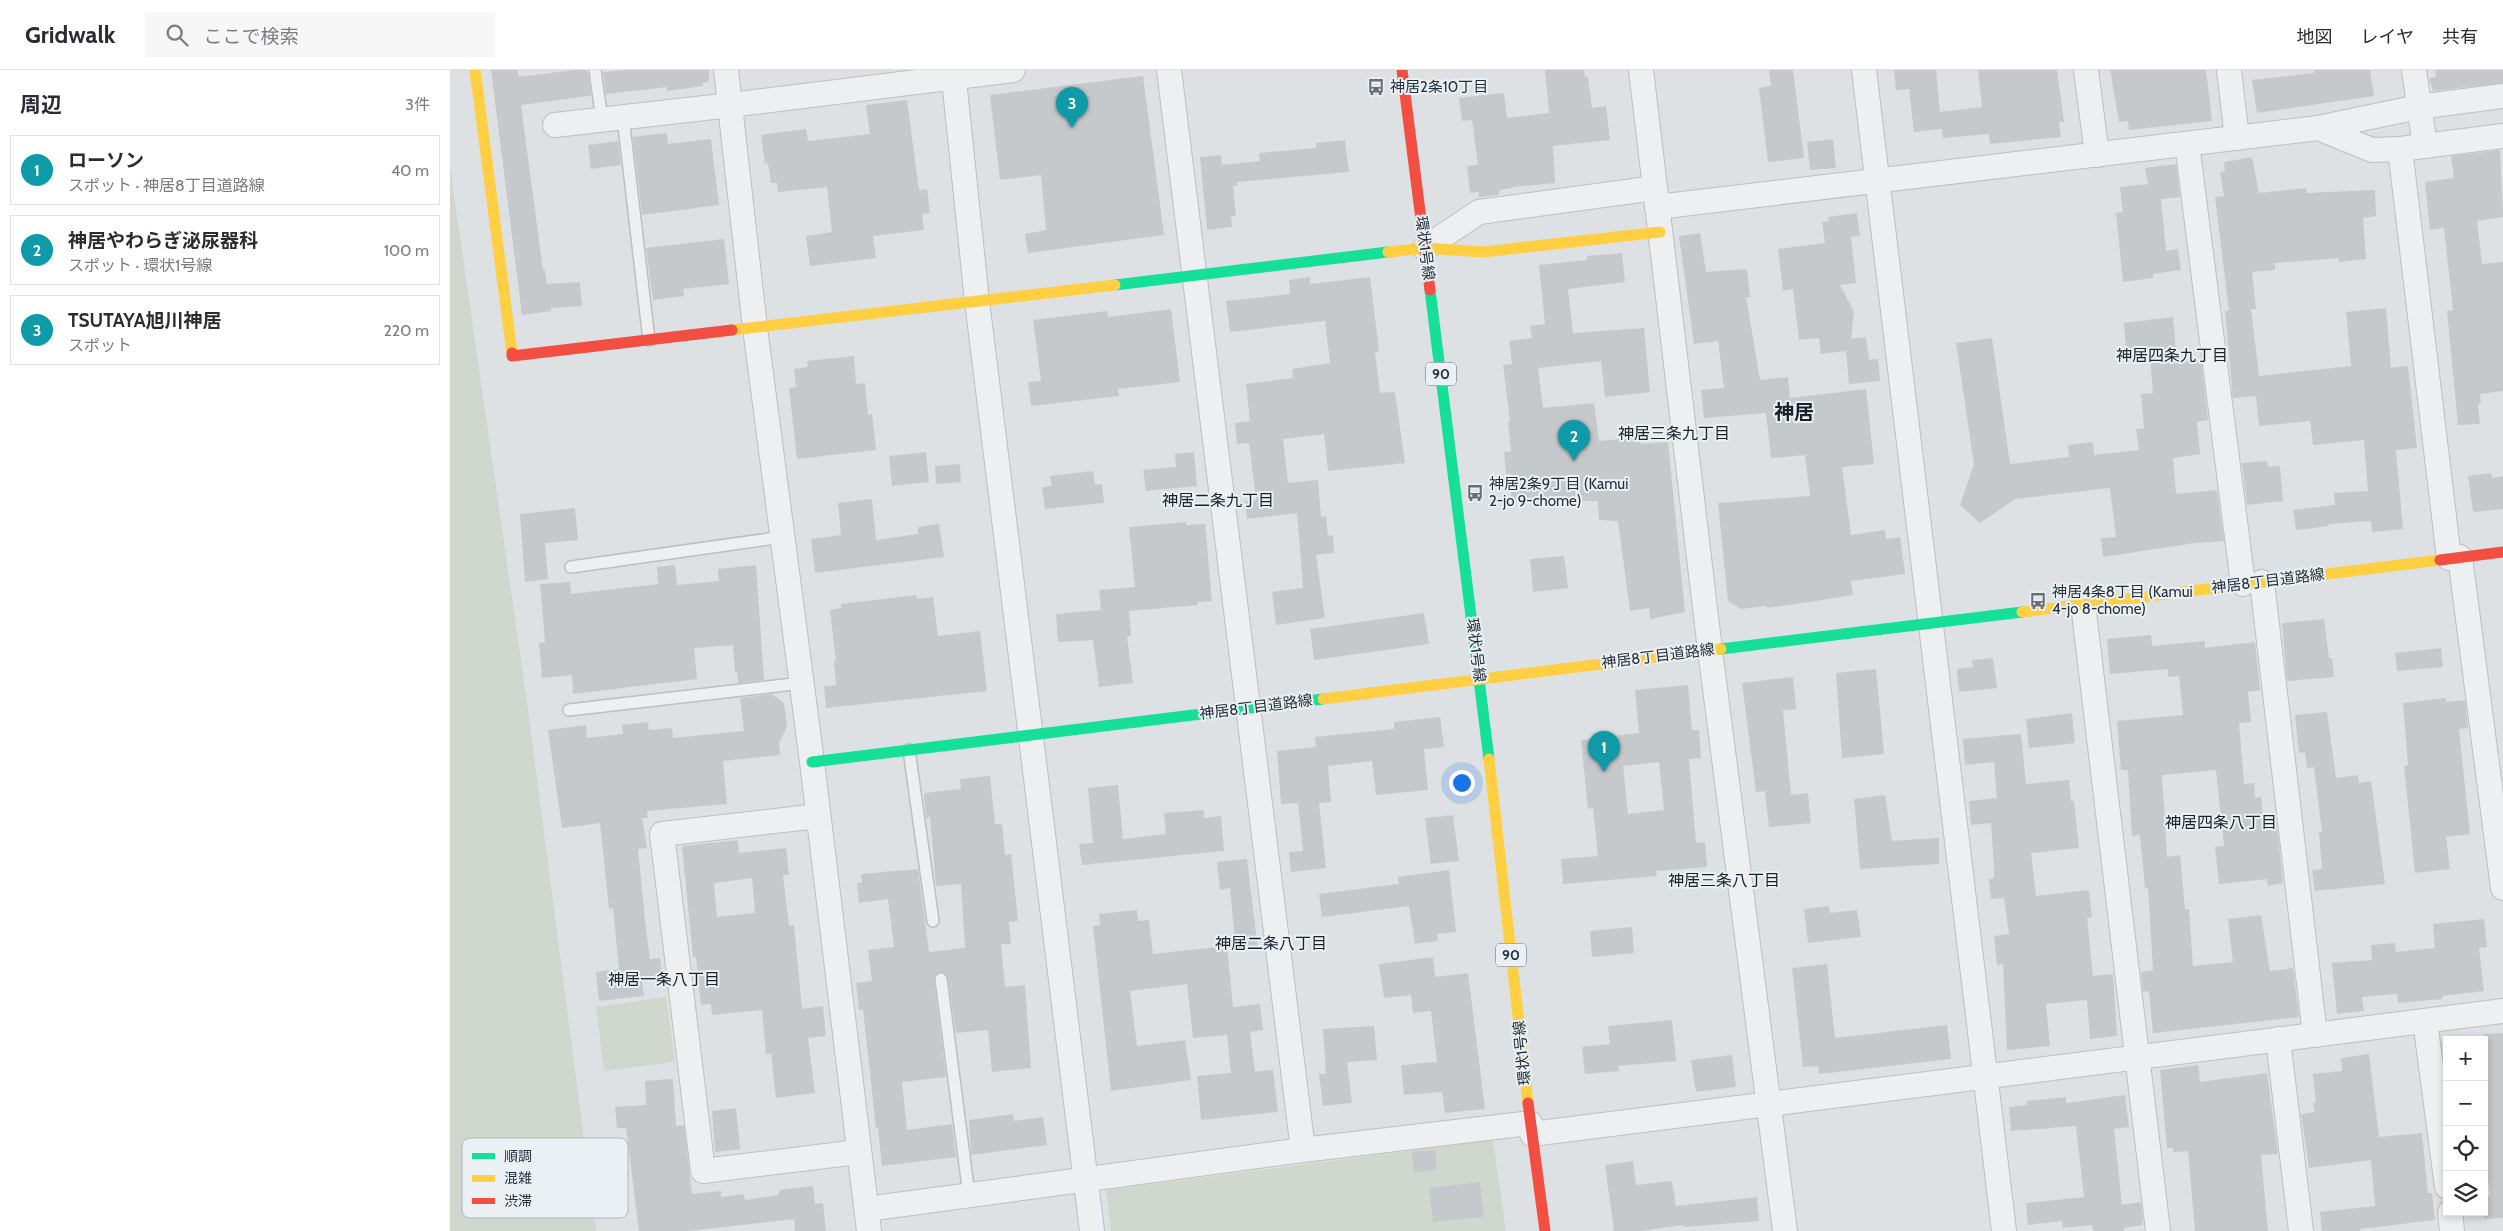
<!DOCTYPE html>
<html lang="ja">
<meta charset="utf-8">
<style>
:root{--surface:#fff;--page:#f7f7f7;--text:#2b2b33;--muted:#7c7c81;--line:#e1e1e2;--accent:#d93025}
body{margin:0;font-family:Cabin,"Noto Sans JP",sans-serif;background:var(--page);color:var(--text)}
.controls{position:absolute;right:15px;bottom:15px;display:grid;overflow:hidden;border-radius:0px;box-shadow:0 2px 8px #0003}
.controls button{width:45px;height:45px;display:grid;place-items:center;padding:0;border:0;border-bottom:1px solid var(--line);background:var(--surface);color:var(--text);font:25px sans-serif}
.you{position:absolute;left:1011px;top:712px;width:18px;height:18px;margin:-12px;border:4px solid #fff;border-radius:50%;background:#1a73e8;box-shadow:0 0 0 8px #1a73e833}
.badge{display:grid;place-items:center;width:32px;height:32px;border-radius:50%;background:var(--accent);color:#fff;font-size:16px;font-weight:700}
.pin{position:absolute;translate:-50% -41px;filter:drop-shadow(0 1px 2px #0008)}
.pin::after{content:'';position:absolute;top:26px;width:18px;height:15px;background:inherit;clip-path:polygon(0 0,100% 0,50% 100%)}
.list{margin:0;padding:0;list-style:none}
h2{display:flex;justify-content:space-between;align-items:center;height:65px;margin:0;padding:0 20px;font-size:21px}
h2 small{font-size:16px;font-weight:400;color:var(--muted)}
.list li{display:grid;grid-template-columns:32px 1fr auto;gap:15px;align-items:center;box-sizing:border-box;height:70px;margin:0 10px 10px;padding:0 10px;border:1px solid var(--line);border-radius:0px}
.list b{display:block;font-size:19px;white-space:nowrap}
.list p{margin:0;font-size:16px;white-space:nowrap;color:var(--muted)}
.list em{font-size:16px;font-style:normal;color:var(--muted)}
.icon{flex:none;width:28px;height:28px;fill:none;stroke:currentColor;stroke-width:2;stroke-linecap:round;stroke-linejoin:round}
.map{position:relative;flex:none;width:2053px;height:1161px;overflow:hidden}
header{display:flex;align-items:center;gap:30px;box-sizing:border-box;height:70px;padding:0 25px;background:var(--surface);border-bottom:1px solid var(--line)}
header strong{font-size:24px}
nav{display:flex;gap:28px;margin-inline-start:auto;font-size:18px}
.search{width:350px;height:45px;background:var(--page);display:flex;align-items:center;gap:12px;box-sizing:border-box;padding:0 18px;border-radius:0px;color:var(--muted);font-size:19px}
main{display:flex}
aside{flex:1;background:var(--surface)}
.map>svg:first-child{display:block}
.green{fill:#d0d8cd}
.building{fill:#c6c9cb;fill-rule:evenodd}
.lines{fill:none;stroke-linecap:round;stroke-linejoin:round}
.lane-casing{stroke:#bcbfc1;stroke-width:14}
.street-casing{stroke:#bcbfc1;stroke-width:26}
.lane{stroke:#edeff0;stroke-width:11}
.street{stroke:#edeff0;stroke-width:24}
.fast{stroke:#16e098;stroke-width:11}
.slow{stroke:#ffcf43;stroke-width:11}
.jam{stroke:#f24e42;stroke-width:11}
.labels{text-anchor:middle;stroke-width:4;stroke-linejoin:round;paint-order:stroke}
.shield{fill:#eaf0f4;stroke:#5f6a74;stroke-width:1}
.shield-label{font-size:14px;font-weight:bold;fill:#24313d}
.poi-label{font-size:15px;fill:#24313d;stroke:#eaf0f4;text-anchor:start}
.street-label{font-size:15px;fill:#24313d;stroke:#eaf0f4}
.neighbourhood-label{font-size:16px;fill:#17222d;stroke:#eaf0f4}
.district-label{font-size:20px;font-weight:bold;fill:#17222d;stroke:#eaf0f4}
.key{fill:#eaf0f4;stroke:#afb7bd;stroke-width:1}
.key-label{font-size:14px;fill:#24313d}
</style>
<header>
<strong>Gridwalk</strong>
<div class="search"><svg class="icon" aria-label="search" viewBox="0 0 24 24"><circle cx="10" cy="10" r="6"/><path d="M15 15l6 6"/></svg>ここで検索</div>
<nav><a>地図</a><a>レイヤ</a><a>共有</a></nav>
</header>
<main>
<aside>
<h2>周辺<small>3件</small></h2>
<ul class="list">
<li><span class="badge" style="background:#0f9aa8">1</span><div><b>ローソン</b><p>スポット · 神居8丁目道路線</p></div><em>40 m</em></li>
<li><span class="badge" style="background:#0f9aa8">2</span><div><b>神居やわらぎ泌尿器科</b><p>スポット · 環状1号線</p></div><em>100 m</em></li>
<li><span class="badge" style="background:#0f9aa8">3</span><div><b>TSUTAYA旭川神居</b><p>スポット</p></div><em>220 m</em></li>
</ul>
</aside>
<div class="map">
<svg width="2053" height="1161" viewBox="0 0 2053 1161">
<rect width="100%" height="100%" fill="#dee1e3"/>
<g class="green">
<path d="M0,97L77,632L146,1161H0Z"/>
<path d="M216,927L225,992L154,1001L146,937Z"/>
<path d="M1043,1070L1056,1161H661L656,1120Z"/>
</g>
<g class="building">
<path d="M41,0H68V7L124,0H136L138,3L141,25L139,26L71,35L93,200H95L97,214L130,212L132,236L101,238V241L72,245Z"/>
<path d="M176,0H259V12L253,13V16L217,21V17L156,24L153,2Z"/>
<path d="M1095,0H1134L1135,7H1138L1142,38L1156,36L1160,70L1103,76L1105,113L1063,117V118L1049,120V125L1029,127V122L1020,123L1017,96L1028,95L1022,50L1012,51L1009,28L1054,23L1057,48L1099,43Z"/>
<path d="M1319,0H1343L1354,88L1318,92L1309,18L1321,16Z"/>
<path d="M1444,0H1486L1490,42L1532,37L1528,0H1607L1614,52H1609L1611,67L1540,74L1539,64L1493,68L1492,59L1464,62L1459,19L1446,20Z"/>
<path d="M1660,0H1756L1762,51L1679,60L1678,51L1669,52Z"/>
<path d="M1864,0H1920L1924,26L1807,43L1802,10L1864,3Z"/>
<path d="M1985,0H2053V13L1983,21L1979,8L1986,7Z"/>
<path d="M693,6L714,165L578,183L575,164L596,160L591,105L550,110L540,25Z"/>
<path d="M457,30L469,120L477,119L480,143L472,144L474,160L423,166L426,188L360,196L356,166L382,162L377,117L328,122L327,113H321L318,93L315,94L311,65L356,59L358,71L420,64L416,35Z"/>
<path d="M217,63L218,74L261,69L269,135L192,145L183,67Z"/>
<path d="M1383,69L1386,98L1360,100L1357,72Z"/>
<path d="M895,70L899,102L787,112V115L783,116L786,146H781L782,157L757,160L750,87L771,85L772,95L810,91L809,83L866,78V73Z"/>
<path d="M168,71L171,95L141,99L138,75Z"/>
<path d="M2050,80L2053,147L2027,151L2032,194L2053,192V321L2030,324L2031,333L2028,334L2030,354L2008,355L1997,241L2003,240L1994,158L1980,160L1975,112L2004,108L2001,86Z"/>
<path d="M1802,87L1809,123L1856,118L1857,123L1925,120L1926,146L1913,148L1916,189L1889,192V188L1825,193V200L1802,202L1806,239H1801L1809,306L1901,296L1896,242L1936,238L1941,298L1958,296L1967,378L1946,380L1953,459L1922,462L1921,451L1878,454L1879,456L1846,460L1843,440L1885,435L1884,423L1918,421L1914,370L1863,375L1860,351L1809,356L1806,326L1783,328L1775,241H1779L1765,127L1774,126L1770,102L1775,101L1774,92Z"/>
<path d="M1726,94L1730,127L1711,129L1716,181L1728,179L1731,200L1703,204V208L1673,212L1666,143L1673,142L1670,117L1698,114L1695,98Z"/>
<path d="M1407,143L1410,166L1401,167L1406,213L1390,215L1404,242L1401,269L1416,267L1419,290L1428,289L1430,311L1399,314L1396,281L1371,284L1369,268L1349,270L1343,219L1333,221L1328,179L1375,173L1372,152L1379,151L1378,147Z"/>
<path d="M1250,163L1256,202L1297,199L1300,227H1296L1310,310L1338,307L1340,328L1416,319L1424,394L1392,397L1401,465L1435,460L1436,469L1450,467L1455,504L1401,511L1403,525L1366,531L1317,538V536L1291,539L1278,531L1268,433L1360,426L1355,385L1321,388L1316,343L1254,348L1251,320L1274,318L1268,271L1244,274L1229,166Z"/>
<path d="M274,169L279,214L233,219L234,226L203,230L196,178Z"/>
<path d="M1172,183L1175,212L1118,219L1123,263L1194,258L1200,322L1155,327L1151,291L1088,298L1093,338L1144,333L1149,371L1190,367L1191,374L1218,372L1235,542L1200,549L1199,538L1180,541L1168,451L1149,450L1148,431H1061V404H1056L1054,382L1061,381L1058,352L1060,351L1053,295L1062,294L1059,271L1082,268L1080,256L1095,254L1089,195L1137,190V186Z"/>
<path d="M860,207V214L920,207L929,281L925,282L930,323L945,322L955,393L878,401L874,364L833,369L838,413L868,410L871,447L876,446L878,466L883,465L884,483L866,485L875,548L826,555L822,522L853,518L847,443L797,449L795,431L806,430L799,373L787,374L785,353L800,351L796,314L843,308L842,299L880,293L875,251L780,262L776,231L840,224L839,210Z"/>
<path d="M721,239L730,312L668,319L669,326L581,336L578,312L591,311L583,250L657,241L658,247Z"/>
<path d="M1723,247L1727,292L1751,290L1758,350L1747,352L1750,384L1723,388L1726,424L1767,420L1774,471L1745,473L1653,487L1651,468L1666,467L1660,418L1565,429L1530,453L1510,435L1524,394L1506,273L1542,268L1560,394L1619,387L1618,375L1643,372L1644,385L1689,380L1686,359L1694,358L1691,324L1703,323L1699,277L1676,279L1674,253Z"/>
<path d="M404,286L406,314L415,313L418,345L422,344L426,380L347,389L339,318L346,317L344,299L358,297L357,291Z"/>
<path d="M476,382L479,412L442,416L439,386Z"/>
<path d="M744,382L747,416L696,421L693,400L726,397L725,384Z"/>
<path d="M1817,391L1818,397L1830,396L1833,431L1797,435L1792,393Z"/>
<path d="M510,394L511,412L486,414L485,396Z"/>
<path d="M643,401L645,415L652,414L654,433L595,439L592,417L602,416L600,406Z"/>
<path d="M2041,403L2042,408L2053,406V439L2023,442L2018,406Z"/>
<path d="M422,429L426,470L468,464V457L489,454L494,487L365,503L361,469L391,465L388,433Z"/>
<path d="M125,438L128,470L95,473L98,509L75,512L70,444Z"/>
<path d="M736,452V455L755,454L762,531L747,532L748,535L679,541L681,566H677L683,613L649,617L643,570L608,572L606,544L651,540L649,520L685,517L679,457Z"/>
<path d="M1114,486L1118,518L1083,522L1080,489Z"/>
<path d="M225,495L227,515L269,511L268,499L306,495L314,610L288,613L287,602H285L283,575L244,578L247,609L123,624L122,605L92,608L89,573L95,572L90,514L120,512L121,524L208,514L207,497Z"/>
<path d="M466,525L467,529L483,527L488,566L530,561L537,621L376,638L374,616L386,615L384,591H386L380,540L391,538V534Z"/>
<path d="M974,543L979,574L864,590L860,559Z"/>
<path d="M1874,549L1879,588H1882L1884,607L1837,611L1832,553Z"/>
<path d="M1701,565L1702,576L1755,571V578L1805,572L1810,620L1798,622L1801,652L1789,653L1794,714L1804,713L1805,728L1811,727L1813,748L1826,746L1833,813L1818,816L1817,809L1769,814L1765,777L1774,776L1766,700L1712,705L1717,787L1730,785L1735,839H1739L1743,896L1783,892L1778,849L1811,845L1820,901L1843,898L1849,947L1703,963L1699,921L1693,922L1691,902L1703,900L1698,818H1695L1690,765L1682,766L1678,700H1671L1667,651L1733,645L1729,606L1718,607V599L1660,604L1657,569Z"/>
<path d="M1991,578L1993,597L1947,601L1945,583Z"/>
<path d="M1543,588L1547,618L1509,622L1507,599L1523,597L1522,590Z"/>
<path d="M1426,599L1434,684L1392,688L1386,603Z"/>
<path d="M1343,607L1346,639L1333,640L1341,725L1358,723L1361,753L1319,757L1315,721L1306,722L1292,613Z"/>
<path d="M1238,615L1242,660H1249L1251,688L1239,689L1246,773L1255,772L1257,797L1206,801L1207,806L1113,814L1111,789L1148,786L1143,738L1138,739L1131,670L1189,663L1185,620ZM1209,692L1214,740L1178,744L1173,696Z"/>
<path d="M322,624L334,633L337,656L329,673L330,685L273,691L277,734L197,741L198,748H192L197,778L188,779L196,860L200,889L210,888L213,909L192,911L194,926L149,931L146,902L169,899L163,838L159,839L150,753L112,758L98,660L136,655L137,668L173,664L172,655L198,652L199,660L222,658L223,668L294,661L290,628Z"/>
<path d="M1996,628V632L2015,630L2018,658L2009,659L2020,764L1996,767L2000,799L1965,803L1954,696L1958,695L1953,633Z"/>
<path d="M1877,642L1886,708L1908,705L1909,713L1921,711L1935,814L1865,821L1862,800L1872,799L1869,762H1872L1864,697L1857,698L1855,682L1849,683L1845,645Z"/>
<path d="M1622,643L1625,673L1579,678L1576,649Z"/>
<path d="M990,647L994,677L974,679L978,720L926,725L922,691L878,696L881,732L869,733L876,798L841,802L839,782L853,781L848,733L831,734L827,681L866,677L865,667L944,659V652Z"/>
<path d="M1571,664L1576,714L1619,710L1621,731H1624L1629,778L1581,783L1586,826L1639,820L1642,847L1637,848L1643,906L1663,904L1667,966L1640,969L1637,930L1596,934L1600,976L1557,980L1553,894L1547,895L1544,866L1559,864L1554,828L1541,829L1539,809L1544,808V799L1541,753L1521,755L1519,731L1547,728L1544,692L1515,695L1513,669Z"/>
<path d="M540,706L545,754H552L555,785L561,784L568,851L559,852L561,874H551L555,917L575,915L581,998L542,1002L538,960L506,963L498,908L493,902L487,903L484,910L496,1007L452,1012L457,1060L502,1054L506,1087L432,1096L428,1058H426L413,939L409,940L406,913L422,911L418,880L444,877L438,829L409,833L407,813H412L411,804L468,799L479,882L515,878L511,814L486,816L480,747L476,748L474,723L511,719L510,709Z"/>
<path d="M668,715L673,769L716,764L714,743L754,740V748L771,746L774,781L632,795L629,774L643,773L638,718Z"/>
<path d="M1435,725L1442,771L1489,768V794L1410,799L1404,729Z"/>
<path d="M1003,745L1009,791L981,794L975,748Z"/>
<path d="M288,770L289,783L336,778L339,805H333L339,856L344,855L352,939L373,936L376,966L358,968L365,1023L326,1028L321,983L316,984L312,940L262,945L261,934L251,935L246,887H243L232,776ZM302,808L305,843L267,847L264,813Z"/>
<path d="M797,789L808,880L786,882L780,818L770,820L767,792Z"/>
<path d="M999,800L1006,862L987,864L988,871L965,874L959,836L872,847L869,824L949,814L948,807Z"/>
<path d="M1379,836L1380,843L1407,840L1411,867L1358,873L1354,839Z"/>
<path d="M687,840L688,851L699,850L703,884L777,876L783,937L810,934L813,960L800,962L805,1002L823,1000L828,1042L751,1050L747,1006L781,1003L777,965L743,968L737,914L680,921L687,976L735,970L741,1010L661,1021L643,856L650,855L649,844Z"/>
<path d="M2034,849L2037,877L2029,878L2034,921L1992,926V929L1948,933L1947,924L1912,927L1914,941L1887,944L1882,893L1922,890L1921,875L1945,873L1946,882L1985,878L1983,854Z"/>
<path d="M1182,857L1184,883L1142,887L1140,861Z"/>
<path d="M983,887L985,907L1018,903L1035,1039L995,1043L992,1022L954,1025L951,995L987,992L981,941L963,943L961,925L934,928L929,894Z"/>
<path d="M1377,894L1385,968L1497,955L1501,989L1369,1004L1368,996L1353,997L1342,898Z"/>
<path d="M1222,950L1226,991L1168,996L1169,1001L1135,1004L1132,977L1160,974L1158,956Z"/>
<path d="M924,956L927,990L897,992L902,1033L873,1036L869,1004H876L873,959Z"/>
<path d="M2053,963V1148L2034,1149V1126H2040L2034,1078V964Z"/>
<path d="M1919,984L1929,1067L1972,1063L1978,1123H1982L1985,1150L1910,1159L1911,1161H1872L1870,1142L1925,1136L1921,1090L1859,1098L1851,1044L1865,1042L1863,1033L1866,1032L1863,1004L1892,1001L1891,988Z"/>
<path d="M1282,985L1286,1017L1246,1022L1241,990Z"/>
<path d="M1748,995L1750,1012L1817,1003L1828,1084L1811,1085L1818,1161H1745L1738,1081L1723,1082V1078H1717L1710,1000Z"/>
<path d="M223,1009L226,1056L234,1055L242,1124L271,1121V1127L294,1124L295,1130L329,1125V1120L363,1116L365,1134L373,1133L376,1161H345L344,1149L239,1161H189L176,1058H167L165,1037L196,1035L195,1011Z"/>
<path d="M1675,1025L1679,1057L1664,1059L1672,1135L1691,1132L1693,1155L1674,1158V1161H1643L1642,1155L1613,1158L1612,1151L1578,1155L1576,1133L1634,1127L1626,1056L1561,1061L1559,1037L1577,1035V1031L1616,1027V1033Z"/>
<path d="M286,1038L290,1079L265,1082L262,1041Z"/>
<path d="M563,1044L564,1051L593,1047L597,1075L521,1085L519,1050Z"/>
<path d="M985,1080L987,1100L964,1103L962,1082Z"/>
<path d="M1183,1091L1186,1115L1222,1111L1226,1136L1307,1127L1309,1151L1234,1157L1233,1155L1190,1161H1164L1155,1095Z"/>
<path d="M1030,1112L1034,1147L983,1152L979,1118Z"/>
</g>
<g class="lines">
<g class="lane-casing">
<g id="lane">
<path d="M145,0L152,50"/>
<path d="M173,47L199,270"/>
<path d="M121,497L333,467"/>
<path d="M119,640L352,613"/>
<path d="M459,680L483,851"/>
<path d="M491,909L519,1125"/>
</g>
</g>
<g class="street-casing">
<g id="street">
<path d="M276,0L305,258L362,692L419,1161"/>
<path d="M503,0L527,231L642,1161"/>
<path d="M719,0L853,1080"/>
<path d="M1191,0L1260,580L1335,1161"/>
<path d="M1414,0L1554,1161"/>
<path d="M1636,0L1647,85"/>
<path d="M1779,0L1787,68"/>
<path d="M1964,0L1975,76"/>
<path d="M105,55L281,35L563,0"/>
<path d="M1868,58L1922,80L1950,79L2053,66"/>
<path d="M1737,74L1793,514"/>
<path d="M1950,79L1999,488"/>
<path d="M1207,137L1868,58L1968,37L2053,26"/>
<path d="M975,178L1029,142L1205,118"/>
<path d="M2010,487L2053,818"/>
<path d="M1812,512L1865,965"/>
<path d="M1633,534L1708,1161"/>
<path d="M368,746L212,764L253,1101L408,1082"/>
<path d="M1975,951L1997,1117"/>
<path d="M1828,969L1851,1161"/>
<path d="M1082,1064L2053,941"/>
<path d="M417,1139L853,1080L1080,1053"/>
<path d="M2000,1142L2002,1161"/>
</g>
</g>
<use href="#lane" class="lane"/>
<use href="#street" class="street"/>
<g class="fast">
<path d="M665,215L938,182"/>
<path d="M980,220L1039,689"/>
<path d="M1271,579L1572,542"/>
<path d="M362,692L873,629"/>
</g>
<g class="slow">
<path d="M25,0L62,283"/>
<path d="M938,182L975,178L1033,182L1210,162"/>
<path d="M282,260L665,215"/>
<path d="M1572,542L1990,490"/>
<path d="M873,629L1271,579"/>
<path d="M1039,689L1078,1033"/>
</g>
<g class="jam">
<path d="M952,0L980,220"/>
<path d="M62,283V286L282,260"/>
<path d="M1990,490L2053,482"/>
<path d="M1078,1033L1095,1161"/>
</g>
</g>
<defs>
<g id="bus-bare" transform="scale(1.35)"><path d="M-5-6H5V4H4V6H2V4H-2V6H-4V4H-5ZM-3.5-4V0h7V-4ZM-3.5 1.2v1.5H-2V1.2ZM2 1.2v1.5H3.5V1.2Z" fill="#656f77" stroke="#eaf0f4" stroke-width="2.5" paint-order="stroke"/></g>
</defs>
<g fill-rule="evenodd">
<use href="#bus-bare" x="926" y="17"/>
<use href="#bus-bare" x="1025" y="423"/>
<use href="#bus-bare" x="1588" y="531"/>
</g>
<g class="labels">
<g class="shield">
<rect x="976" y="292.5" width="30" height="23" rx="4"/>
<rect x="1046" y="873.5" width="30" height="23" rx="4"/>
</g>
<g class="shield-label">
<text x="991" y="309">90</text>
<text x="1061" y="890">90</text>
</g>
<g class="poi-label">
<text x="940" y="22">神居2条10丁目</text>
<text x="1039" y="419">神居2条9丁目 (Kamui<tspan x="1039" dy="17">2-jo 9-chome)</tspan></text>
<text x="1602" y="527">神居4条8丁目 (Kamui<tspan x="1602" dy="17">4-jo 8-chome)</tspan></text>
</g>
<g class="street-label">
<text transform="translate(975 178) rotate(83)" y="5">環状1号線</text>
<text transform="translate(1818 511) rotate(-7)" y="5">神居8丁目道路線</text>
<text transform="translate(1026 580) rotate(83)" y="5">環状1号線</text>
<text transform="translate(1208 586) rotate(-7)" y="5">神居8丁目道路線</text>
<text transform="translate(806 637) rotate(-7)" y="5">神居8丁目道路線</text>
<text transform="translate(1072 983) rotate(-96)" y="5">環状1号線</text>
</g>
<g class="neighbourhood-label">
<text x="1722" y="291">神居四条九丁目</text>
<text x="1224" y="369">神居三条九丁目</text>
<text x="768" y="436">神居二条九丁目</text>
<text x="1771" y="758">神居四条八丁目</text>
<text x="1274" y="816">神居三条八丁目</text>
<text x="821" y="879">神居二条八丁目</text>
<text x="214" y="915">神居一条八丁目</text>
</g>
<g class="district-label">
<text x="1344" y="349">神居</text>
</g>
</g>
<rect x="12" y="1068" width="166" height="80" rx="8" class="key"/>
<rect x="22" y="1083" width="23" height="6" fill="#16e098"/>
<rect x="22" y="1105" width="23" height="7" fill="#ffcf43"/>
<rect x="22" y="1128" width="23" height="6" fill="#f24e42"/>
<g class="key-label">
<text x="54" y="1091">順調</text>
<text x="54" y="1113">混雑</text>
<text x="54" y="1136">渋滞</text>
</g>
</svg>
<div class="controls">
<button>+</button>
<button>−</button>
<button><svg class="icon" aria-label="locate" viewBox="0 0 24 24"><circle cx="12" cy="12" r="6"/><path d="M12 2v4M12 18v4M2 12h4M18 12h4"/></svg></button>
<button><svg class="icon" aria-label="layers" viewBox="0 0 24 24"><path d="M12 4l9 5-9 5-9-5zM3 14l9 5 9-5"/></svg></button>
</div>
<div class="you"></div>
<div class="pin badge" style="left:1154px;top:702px;background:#0f9aa8">1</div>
<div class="pin badge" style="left:1124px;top:391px;background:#0f9aa8">2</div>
<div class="pin badge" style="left:622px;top:58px;background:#0f9aa8">3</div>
</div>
</main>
